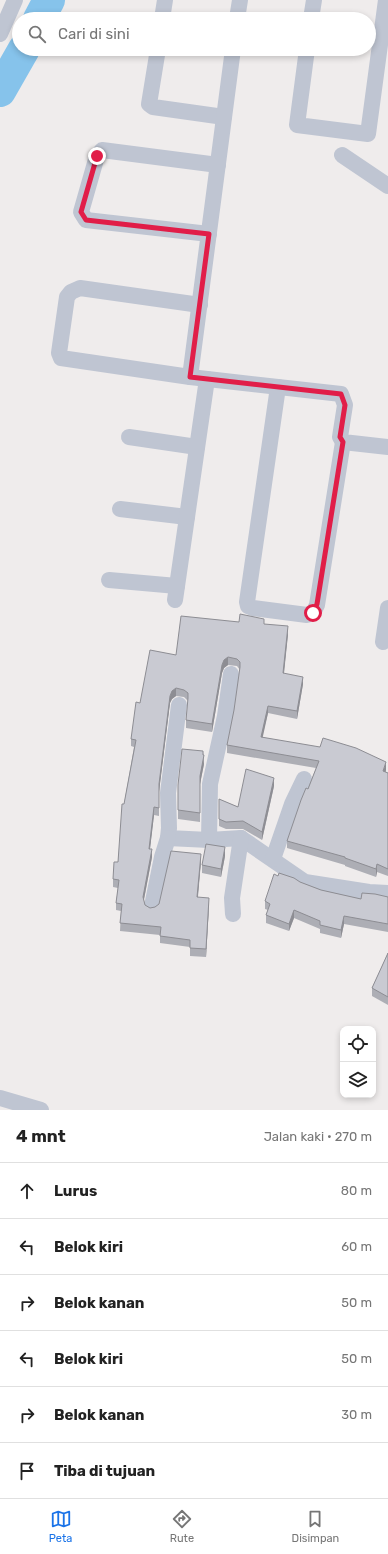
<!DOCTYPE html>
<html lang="id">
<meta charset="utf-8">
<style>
:root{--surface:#fff;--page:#f6f6f6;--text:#222;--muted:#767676;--line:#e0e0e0;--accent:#1a73e8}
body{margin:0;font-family:Rubik,sans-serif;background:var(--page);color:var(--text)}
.controls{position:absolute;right:12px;bottom:12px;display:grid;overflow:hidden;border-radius:8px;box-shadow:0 2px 6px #0003}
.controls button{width:36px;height:36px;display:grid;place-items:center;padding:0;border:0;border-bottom:1px solid var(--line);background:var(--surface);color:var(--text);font:20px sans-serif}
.stop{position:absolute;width:12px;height:12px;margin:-9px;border:3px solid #e11d48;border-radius:50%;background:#fff}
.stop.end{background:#e11d48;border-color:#fff;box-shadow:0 1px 4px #0008}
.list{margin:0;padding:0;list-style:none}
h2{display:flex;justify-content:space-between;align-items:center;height:52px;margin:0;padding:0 16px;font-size:17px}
h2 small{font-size:13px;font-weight:400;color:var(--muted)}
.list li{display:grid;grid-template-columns:26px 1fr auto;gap:12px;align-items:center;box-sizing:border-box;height:56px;padding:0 16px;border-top:1px solid var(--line)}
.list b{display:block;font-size:15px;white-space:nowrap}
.list em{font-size:13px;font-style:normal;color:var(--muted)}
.icon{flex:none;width:22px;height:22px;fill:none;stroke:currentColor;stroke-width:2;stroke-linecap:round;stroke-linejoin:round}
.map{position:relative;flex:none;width:388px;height:1110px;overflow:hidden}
.search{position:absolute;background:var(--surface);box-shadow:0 2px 6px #0003;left:12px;right:12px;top:12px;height:44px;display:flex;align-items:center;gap:10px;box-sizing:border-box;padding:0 14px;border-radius:22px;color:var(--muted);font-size:15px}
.sheet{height:388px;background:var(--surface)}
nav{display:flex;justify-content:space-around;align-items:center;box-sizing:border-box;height:56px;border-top:1px solid var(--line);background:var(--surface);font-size:11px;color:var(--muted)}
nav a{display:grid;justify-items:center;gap:2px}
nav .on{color:var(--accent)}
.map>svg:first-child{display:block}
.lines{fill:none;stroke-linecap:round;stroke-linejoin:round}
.river{stroke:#86c3eb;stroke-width:32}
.minor{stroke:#bfc5d2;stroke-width:16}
.wall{fill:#adaeb5}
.shaded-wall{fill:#8d8d93}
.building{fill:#c9cad2;stroke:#8d8d93}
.route{stroke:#e11d48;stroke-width:5}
</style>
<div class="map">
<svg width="388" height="1110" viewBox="0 0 388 1110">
<rect width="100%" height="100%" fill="#efecec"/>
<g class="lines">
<g class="river">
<path d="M39,19L49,0"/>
<path d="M0,91L24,49"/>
</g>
<g class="minor">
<path d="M162,19L165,0"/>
<path d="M237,19L240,0"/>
<path d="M311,19L314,0"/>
<path d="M0,34L15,0"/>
<path d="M158,49L149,104L153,107L224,117"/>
<path d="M307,49L297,125L368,134L386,0"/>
<path d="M342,155L388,186"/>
<path d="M209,234L86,220L81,212L97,156L102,150L218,165"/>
<path d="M200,305L80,288L71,292L67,297L59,353L61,358L190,377L341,394L345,405L340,437L343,442L388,447"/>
<path d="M190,377L233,49"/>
<path d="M278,387L247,602L248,606L253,608L307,615L313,613L317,605L343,442"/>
<path d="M129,437L197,447"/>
<path d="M120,509L187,517"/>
<path d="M109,580L177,586"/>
<path d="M175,600L207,379"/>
<path d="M383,642L388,608"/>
<path d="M179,705L168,793L169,828L168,838L209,840L241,838L305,882L369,892L388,893"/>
<path d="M209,840L210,784L225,716L231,674"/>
<path d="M273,859L292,804L304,779"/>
<path d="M152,906L162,857L168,838"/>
<path d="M233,914L232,898L241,838"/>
<path d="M0,1098L41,1110"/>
</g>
</g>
<g class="wall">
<path d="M239,622L264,624L288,634L284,674L303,684L297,719L268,713L262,737L386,770V772L388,773V876L377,872L376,877L345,866V865L287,848V841L316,768L227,753V745L234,710L240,671V670L237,666L228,665L224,668L222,673L212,732L186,728V720L188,701L184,697L176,696L172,699L170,703L159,791V816L154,815L150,849L152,857L144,900L145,905L150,908L155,907L159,904L201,861L198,897L209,905L206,957L190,956V947L160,943V935L120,931L121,911L116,910V903L118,888L113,887V879L118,862L124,804L134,747L131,746V739L140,703L176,655Z"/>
<path d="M204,764L200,784V822L178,819V785Z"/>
<path d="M274,786L262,840L243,829H226L219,826V799L238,807Z"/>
<path d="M225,856L221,877L202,873V865Z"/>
<path d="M278,876L300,882L321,890L361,899L388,897V932L344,924L341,938L320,933V929L294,918L289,931L266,923V915L268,910L265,909V901Z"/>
<path d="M388,953V1005L372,996V988Z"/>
</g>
<g class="shaded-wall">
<path d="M288,626V634L283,681V673Z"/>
<path d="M228,657V665L224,668L222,673L212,732V724L222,665L224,660Z"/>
<path d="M303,677V684L297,719V711Z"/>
<path d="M176,688V696L172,699L170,703L159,792V784L170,696L172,691Z"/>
<path d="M268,706V713L261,745V737Z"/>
<path d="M203,751L204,764L200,784V822V776Z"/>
<path d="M386,762V770L383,778V771Z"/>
<path d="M274,778V786L262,840V832Z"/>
<path d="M154,807V815L149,857V849Z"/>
<path d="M225,847V856L221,877V869Z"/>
<path d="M152,849V857L143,904V897Z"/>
<path d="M201,854V861L197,905V897Z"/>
<path d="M377,864V872L376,877V869Z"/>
<path d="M209,898V905L206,957V949Z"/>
<path d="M294,910V918L289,931V924Z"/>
<path d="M344,916V924L341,938V930Z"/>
</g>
<g class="building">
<path d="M240,614L264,619V624L288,626L283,673L303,677L297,711L268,706L261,737L320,747L323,738L356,748L386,762L383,771L388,773V869L377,864L376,869L345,858V857L287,841L301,800L306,788L308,789L319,761L227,745L234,710L240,667V662L237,659L228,657L224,660L222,665L212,724L186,720L188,698V693L184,690L176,688L172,691L170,696L159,784V808L154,807L149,849H152L143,897L145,905L150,908L155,907L159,904L171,851L201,854L197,897L209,898L206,949L190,948V940L160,936L161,927L120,923L122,904L116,903L119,880L113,879L114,862H118L122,804H124L136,740L131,739L136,702L140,703L150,650L176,655L181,616L239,622Z"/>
<path d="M182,749L203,751V755H204L200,776V813L178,810V785Z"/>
<path d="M246,769L274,778L262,832L243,821L226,822L219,819V799L238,807Z"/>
<path d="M206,844L225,847L221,869L202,865Z"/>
<path d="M279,873L294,878L300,882L321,890L361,899L362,893L375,894L388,897V924L344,916L341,930L320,925V921L294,910L289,924L266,915L270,904L265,901L274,874L278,876Z"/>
<path d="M388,953V997L372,988Z"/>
</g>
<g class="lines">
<path class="route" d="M97,156L81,212L86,220L209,234L190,377L341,394L345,405L340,437L343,442L317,604L313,613"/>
</g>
</svg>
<div class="controls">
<button><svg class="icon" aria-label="locate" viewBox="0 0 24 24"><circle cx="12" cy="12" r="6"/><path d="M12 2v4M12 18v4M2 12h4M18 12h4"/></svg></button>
<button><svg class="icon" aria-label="layers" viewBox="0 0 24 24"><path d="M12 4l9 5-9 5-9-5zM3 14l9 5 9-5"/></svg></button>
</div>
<div class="stop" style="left:313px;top:613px"></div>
<div class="stop end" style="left:97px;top:156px"></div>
<div class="search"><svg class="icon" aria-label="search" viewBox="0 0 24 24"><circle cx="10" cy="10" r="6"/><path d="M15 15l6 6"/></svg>Cari di sini</div>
</div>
<section class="sheet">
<h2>4 mnt<small>Jalan kaki · 270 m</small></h2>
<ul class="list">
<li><svg class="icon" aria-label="ahead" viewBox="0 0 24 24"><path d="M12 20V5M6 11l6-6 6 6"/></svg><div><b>Lurus</b></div><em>80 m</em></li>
<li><svg class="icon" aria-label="left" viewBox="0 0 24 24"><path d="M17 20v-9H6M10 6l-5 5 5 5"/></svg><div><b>Belok kiri</b></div><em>60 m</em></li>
<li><svg class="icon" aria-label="right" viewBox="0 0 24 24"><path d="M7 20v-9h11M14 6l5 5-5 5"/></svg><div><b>Belok kanan</b></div><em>50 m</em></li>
<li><svg class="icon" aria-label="left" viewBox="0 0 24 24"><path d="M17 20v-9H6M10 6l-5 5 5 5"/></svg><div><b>Belok kiri</b></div><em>50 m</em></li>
<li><svg class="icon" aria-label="right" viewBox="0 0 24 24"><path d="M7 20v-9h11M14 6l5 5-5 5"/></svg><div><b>Belok kanan</b></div><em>30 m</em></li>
<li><svg class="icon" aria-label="arrive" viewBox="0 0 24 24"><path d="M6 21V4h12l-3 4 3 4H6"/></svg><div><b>Tiba di tujuan</b></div></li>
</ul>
</section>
<nav>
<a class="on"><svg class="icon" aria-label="map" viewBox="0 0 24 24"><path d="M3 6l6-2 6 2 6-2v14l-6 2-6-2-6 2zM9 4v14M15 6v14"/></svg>Peta</a>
<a><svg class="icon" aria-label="directions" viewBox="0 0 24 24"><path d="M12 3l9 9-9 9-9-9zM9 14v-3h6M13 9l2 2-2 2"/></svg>Rute</a>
<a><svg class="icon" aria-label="saved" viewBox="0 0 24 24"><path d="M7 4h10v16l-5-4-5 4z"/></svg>Disimpan</a>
</nav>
